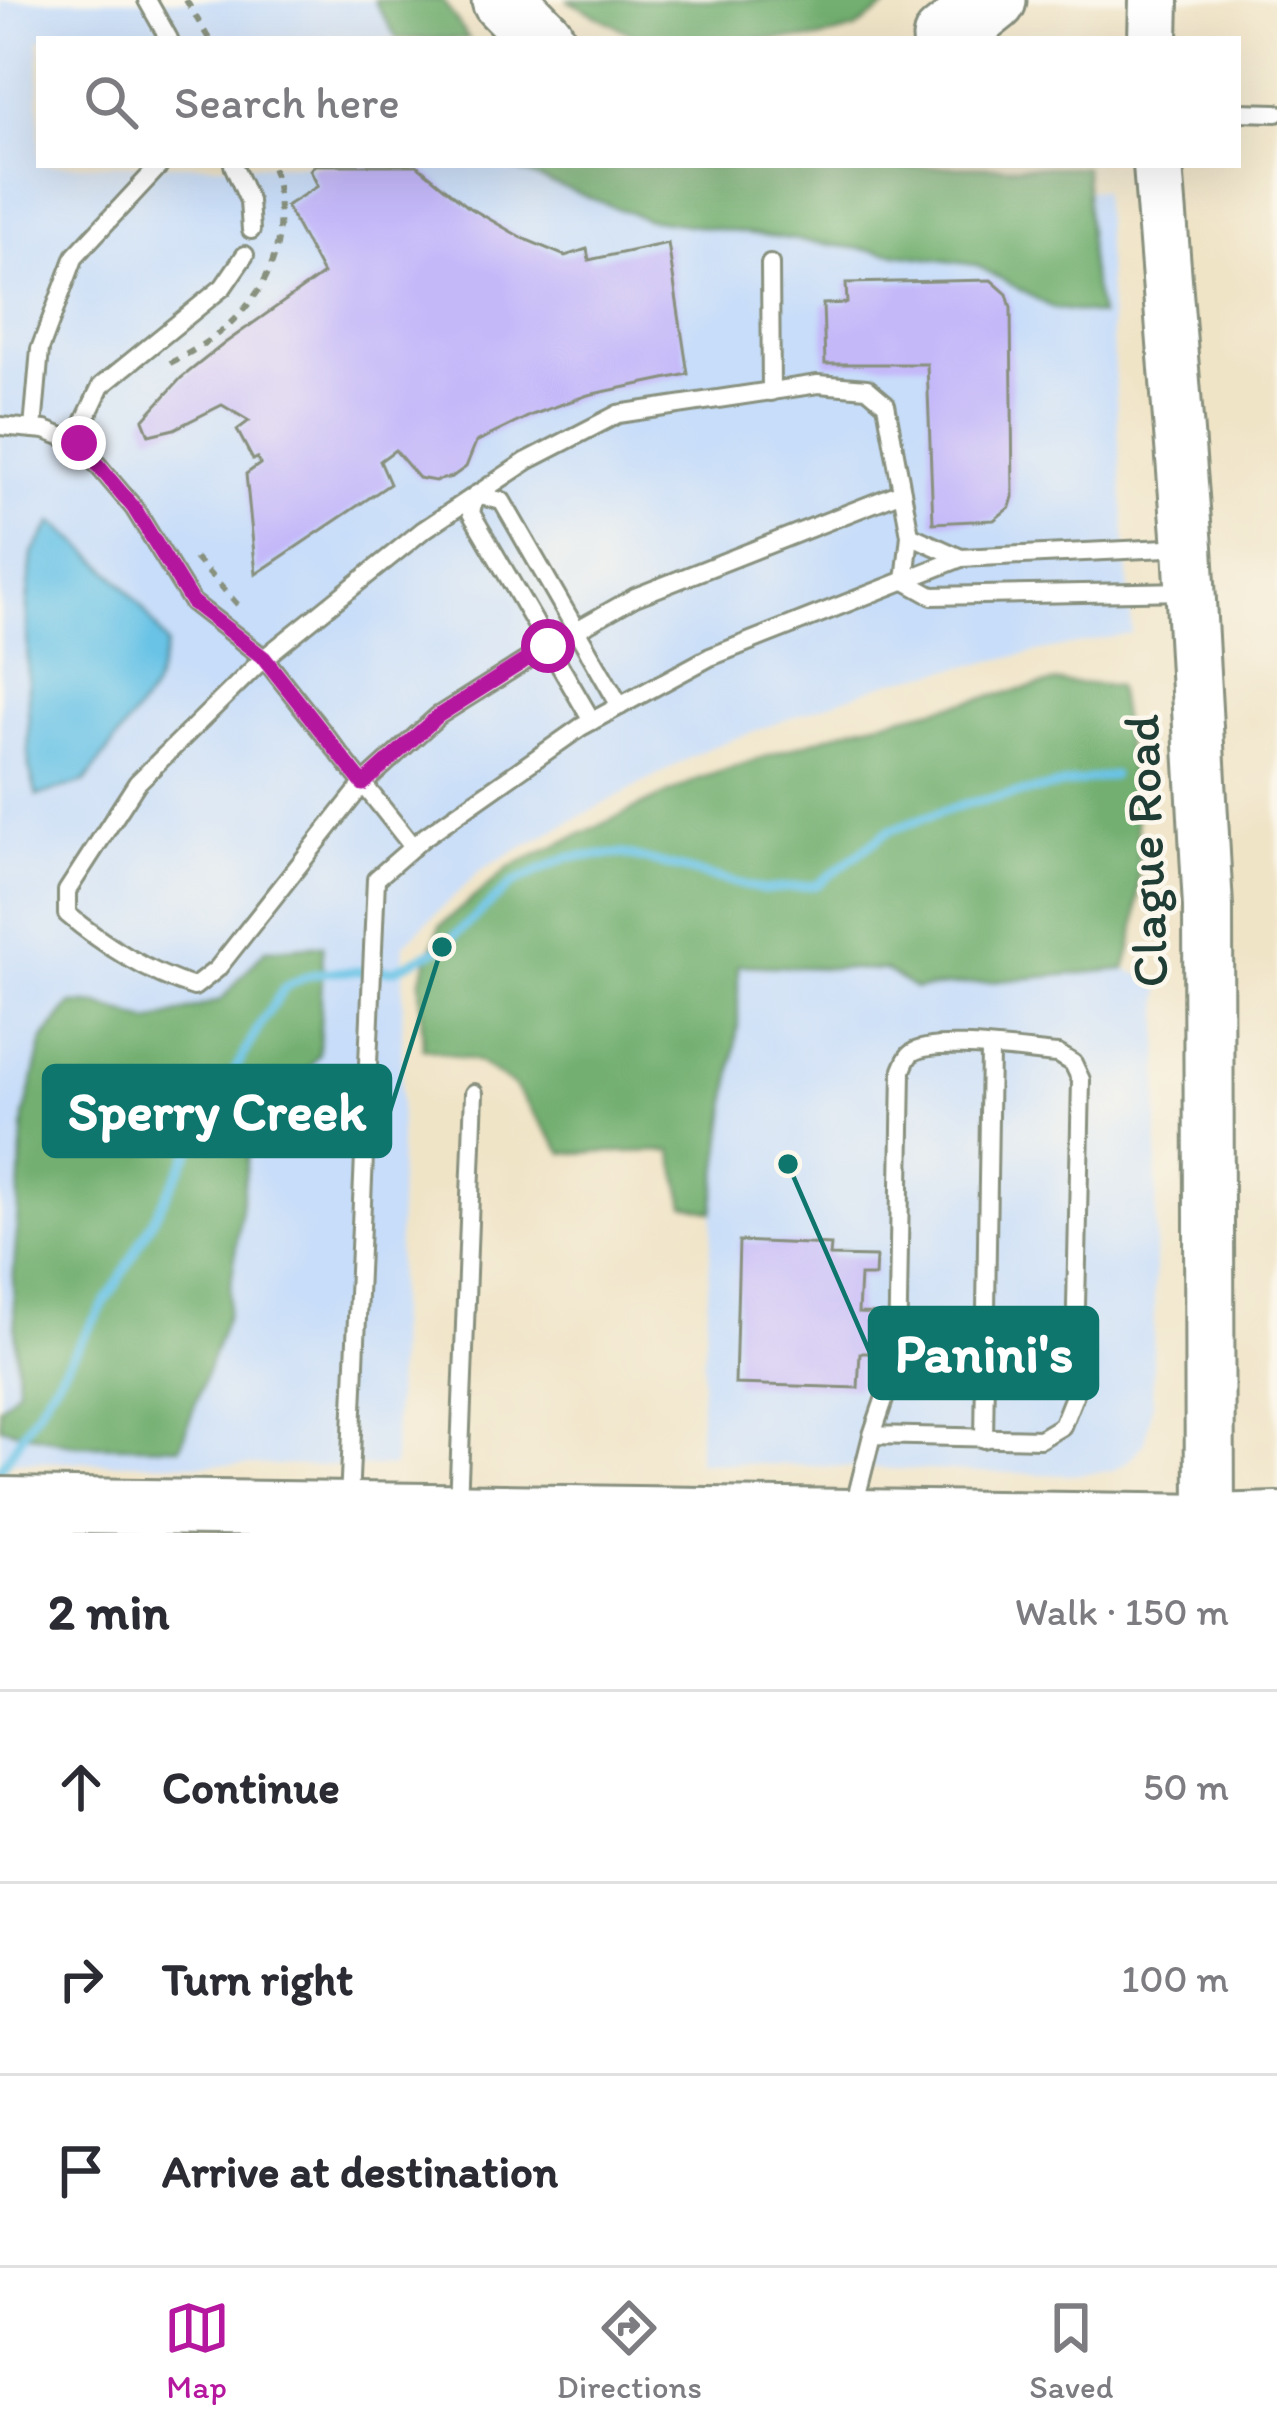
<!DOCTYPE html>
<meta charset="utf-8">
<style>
:root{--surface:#fff;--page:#f7f7f7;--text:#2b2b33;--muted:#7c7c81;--line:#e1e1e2;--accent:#b5179e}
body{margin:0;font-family:Itim,sans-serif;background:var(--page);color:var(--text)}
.stop{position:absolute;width:36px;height:36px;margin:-27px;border:9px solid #b5179e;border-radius:50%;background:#fff}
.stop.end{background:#b5179e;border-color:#fff;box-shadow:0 3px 12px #0008}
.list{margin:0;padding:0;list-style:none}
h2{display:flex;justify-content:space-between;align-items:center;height:156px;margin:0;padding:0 48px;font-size:51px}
h2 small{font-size:39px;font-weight:400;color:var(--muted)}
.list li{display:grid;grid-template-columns:78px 1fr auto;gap:36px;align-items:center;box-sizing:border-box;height:192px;padding:0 48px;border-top:3px solid var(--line)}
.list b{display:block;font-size:45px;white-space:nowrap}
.list em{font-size:39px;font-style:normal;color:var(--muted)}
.icon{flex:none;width:66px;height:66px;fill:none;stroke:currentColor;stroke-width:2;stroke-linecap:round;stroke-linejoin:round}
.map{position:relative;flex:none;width:1277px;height:1533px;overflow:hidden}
.search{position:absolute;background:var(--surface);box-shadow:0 12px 48px #0002;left:36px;right:36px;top:36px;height:132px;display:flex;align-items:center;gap:30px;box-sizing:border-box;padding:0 42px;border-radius:0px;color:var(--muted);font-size:45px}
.sheet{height:732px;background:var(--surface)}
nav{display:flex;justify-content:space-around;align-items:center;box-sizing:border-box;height:168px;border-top:3px solid var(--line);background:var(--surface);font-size:33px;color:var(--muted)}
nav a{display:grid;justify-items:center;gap:6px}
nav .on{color:var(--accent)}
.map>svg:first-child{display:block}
.built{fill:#c7ddf9}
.forest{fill:#72af6f;stroke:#487652;stroke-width:3}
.water{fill:#69c3e6;stroke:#44808d;stroke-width:3}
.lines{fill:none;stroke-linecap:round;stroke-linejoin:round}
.stream{stroke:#69c3e6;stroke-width:9}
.building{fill:#c4b8f9}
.lane-casing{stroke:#88907e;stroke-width:22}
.secondary-casing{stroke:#88907e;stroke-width:54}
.primary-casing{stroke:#88907e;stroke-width:60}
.highway-casing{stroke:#88907e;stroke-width:69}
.path{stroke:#88907e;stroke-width:6;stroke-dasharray:9 9;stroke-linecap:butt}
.lane{stroke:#fff;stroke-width:16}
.secondary{stroke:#fff;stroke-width:48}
.primary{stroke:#fff;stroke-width:54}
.highway{stroke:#fff;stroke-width:63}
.route{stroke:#b5179e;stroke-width:15}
.labels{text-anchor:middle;stroke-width:9;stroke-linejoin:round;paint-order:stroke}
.street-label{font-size:51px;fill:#1f3d34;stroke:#fbf7ec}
.leader{fill:none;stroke:#0f766e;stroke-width:4.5}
.callout-dot{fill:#0f766e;stroke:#fbf7ec;stroke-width:4.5}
.callout{fill:#0f766e;stroke:#0f766e;stroke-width:4.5}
.callout-label{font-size:54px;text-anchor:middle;font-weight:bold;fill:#fff}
</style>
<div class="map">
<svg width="1277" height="1533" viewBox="0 0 1277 1533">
<rect width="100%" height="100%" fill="#fbf7ec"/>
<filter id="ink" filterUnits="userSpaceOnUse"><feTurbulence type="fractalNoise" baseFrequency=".00833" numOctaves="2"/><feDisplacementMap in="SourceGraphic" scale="24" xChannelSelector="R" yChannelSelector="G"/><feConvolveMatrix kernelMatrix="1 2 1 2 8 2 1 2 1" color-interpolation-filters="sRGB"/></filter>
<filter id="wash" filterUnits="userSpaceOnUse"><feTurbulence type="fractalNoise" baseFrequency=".004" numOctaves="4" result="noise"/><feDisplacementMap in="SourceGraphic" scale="48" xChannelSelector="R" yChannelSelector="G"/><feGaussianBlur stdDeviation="2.7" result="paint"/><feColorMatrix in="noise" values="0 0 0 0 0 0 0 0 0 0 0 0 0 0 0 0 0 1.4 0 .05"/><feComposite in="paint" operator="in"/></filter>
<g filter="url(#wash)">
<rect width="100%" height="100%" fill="#f0e4c7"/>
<g class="built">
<path d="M0,0H399L427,39H39V165H579L783,200L1102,190L1132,633L892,681L706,749L482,869L404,944L394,1467L0,1461Z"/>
<path d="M738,964L885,970L915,989L1125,969L1161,983L1152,1404L1145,1442L1127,1462L1113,1471L1068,1475L697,1462L713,1212L738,1025Z"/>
</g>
<g class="forest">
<path d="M374,0H442L469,39H397Z"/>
<path d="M567,0H896L855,29L818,39H641Z"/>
<path d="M504,165L1085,167L1090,267L1100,315L1053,308L976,265L646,219Z"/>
<path d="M1056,682L1117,686C1130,772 1154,885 1125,969L915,989L885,970L738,965V1025L713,1212L685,1205L672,1151L563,1153L513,1085L477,1061L423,1048L420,981L440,926L510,867L699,779L855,727Z"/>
<path d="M323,945L319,1054L248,1154L227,1315L180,1447L74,1445L0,1427V1407L18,1388L13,1284L24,1117L43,1040L71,1004H97L150,1022L221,1000L265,950Z"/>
</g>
<path class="water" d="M53,522C99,559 138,594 167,645L153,690L85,782L37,796L29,767L27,606L32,554Z"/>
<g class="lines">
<path class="stream" d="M0,1470L124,1272L261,1023L285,987L307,976L325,972L394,970L442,947L513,883L568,857L624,854L763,890L817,885L888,831L965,804L1113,775"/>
</g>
<g id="blocks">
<g class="building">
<path d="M315,165H417L467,206L522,238L565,256L587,249L589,260L668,243L688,374L588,395L532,415L476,442L466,467L452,477L435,481L419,478L395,450L380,461L390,484L256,574L246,474L260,464L257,458L253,460L237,430L249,421L222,405L174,429L149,435L143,420L181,378L225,343L323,274L286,206L318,186L310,170Z"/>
<path d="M991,280L1007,294L1011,308L1013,497L1010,507L994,520L933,523L927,364H825L823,304L847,303L846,283Z"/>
<path d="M739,1241L831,1245L830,1256L876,1257L875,1276H860L858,1313L887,1314L885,1353H860L858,1388L735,1384Z"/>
</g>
</g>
</g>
<g filter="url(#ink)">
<use href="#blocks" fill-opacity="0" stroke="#88907e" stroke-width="3"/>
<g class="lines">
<g class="lane-casing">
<g id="lane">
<path d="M147,0L169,39"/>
<path d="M1238,112L1277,113"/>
<path d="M233,165L249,201L251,230"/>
<path d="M770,264L771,392"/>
<path d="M0,426L45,430L79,443L134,508L192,602L264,658L422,531L527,461L618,414L818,384L867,388L886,404L910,535L905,581"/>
<path d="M33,429L40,349L75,256L160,165"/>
<path d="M75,441L101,386L223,287L245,255"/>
<path d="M910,535L961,558L1187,547"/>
<path d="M905,581L932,596L1188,591"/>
<path d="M592,721L471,513L475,495L502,501L620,706"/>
<path d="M413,847L264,658L137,783L67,891V914C102,944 150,974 194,987L217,969L363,784L438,716L557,641L635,597L902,492"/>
<path d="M984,1439L990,1050"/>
<path d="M349,1502L376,879L423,838L581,727L710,657L961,558"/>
<path d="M458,1505L474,1093"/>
<path d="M853,1511L872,1435L1040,1439L1062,1426L1074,1396L1081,1080L1073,1063L1058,1054C1028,1052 933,1037 912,1053C906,1057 905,1064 902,1070L897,1362L872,1435"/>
</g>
</g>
<g class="secondary-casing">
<g id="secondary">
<path d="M1153,39L1154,0"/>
<path d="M1158,165L1188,547L1208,907L1210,1533"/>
</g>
</g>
<g class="primary-casing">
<path id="primary" d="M0,1505L1211,1522L1277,1520"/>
</g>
<g class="highway-casing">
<g id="highway">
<path d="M504,0L542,39"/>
<path d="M945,39L994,0"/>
</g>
</g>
<g class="path">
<path d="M186,0L209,39"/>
<path d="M170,363C231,333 284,284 279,211C278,195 278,180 271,165"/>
<path d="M195,558L239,606"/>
</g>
<use href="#lane" class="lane"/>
<use href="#secondary" class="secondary"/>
<use href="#primary" class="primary"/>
<use href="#highway" class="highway"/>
</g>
</g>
<g class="lines" filter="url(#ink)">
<path class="route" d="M79,443L134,508L192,602L264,658L363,784L438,716L548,646"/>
</g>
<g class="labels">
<g class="street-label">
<text transform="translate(1145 851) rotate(-92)" y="18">Clague Road</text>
</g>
</g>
<path class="leader" d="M442 947L390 1111M788 1164L870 1353"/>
<g class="callout-dot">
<circle cx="442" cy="947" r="12"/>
<circle cx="788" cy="1164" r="12"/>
</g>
<g class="callout">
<rect x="44" y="1066" width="346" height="90" rx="12"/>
<rect x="870" y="1308" width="227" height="90" rx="12"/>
</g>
<g class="callout-label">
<text x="217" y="1130">Sperry Creek</text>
<text x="984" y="1372">Panini's</text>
</g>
</svg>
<div class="stop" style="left:548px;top:646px"></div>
<div class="stop end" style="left:79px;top:443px"></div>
<div class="search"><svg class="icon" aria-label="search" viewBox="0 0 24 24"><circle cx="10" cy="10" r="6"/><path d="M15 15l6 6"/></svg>Search here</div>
</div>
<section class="sheet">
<h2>2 min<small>Walk · 150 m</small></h2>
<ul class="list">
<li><svg class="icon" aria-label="ahead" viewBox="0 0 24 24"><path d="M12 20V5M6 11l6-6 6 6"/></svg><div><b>Continue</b></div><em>50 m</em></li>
<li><svg class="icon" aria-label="right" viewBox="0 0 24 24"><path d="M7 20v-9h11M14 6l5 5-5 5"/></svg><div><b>Turn right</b></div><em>100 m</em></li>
<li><svg class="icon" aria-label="arrive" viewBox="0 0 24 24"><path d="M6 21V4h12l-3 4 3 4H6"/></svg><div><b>Arrive at destination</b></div></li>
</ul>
</section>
<nav>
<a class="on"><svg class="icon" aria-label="map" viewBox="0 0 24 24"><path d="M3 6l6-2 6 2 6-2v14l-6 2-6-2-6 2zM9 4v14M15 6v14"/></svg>Map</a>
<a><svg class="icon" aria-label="directions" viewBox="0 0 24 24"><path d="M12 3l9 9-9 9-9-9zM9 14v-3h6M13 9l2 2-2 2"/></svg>Directions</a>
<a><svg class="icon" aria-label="saved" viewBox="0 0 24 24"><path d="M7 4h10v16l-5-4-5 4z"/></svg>Saved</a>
</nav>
